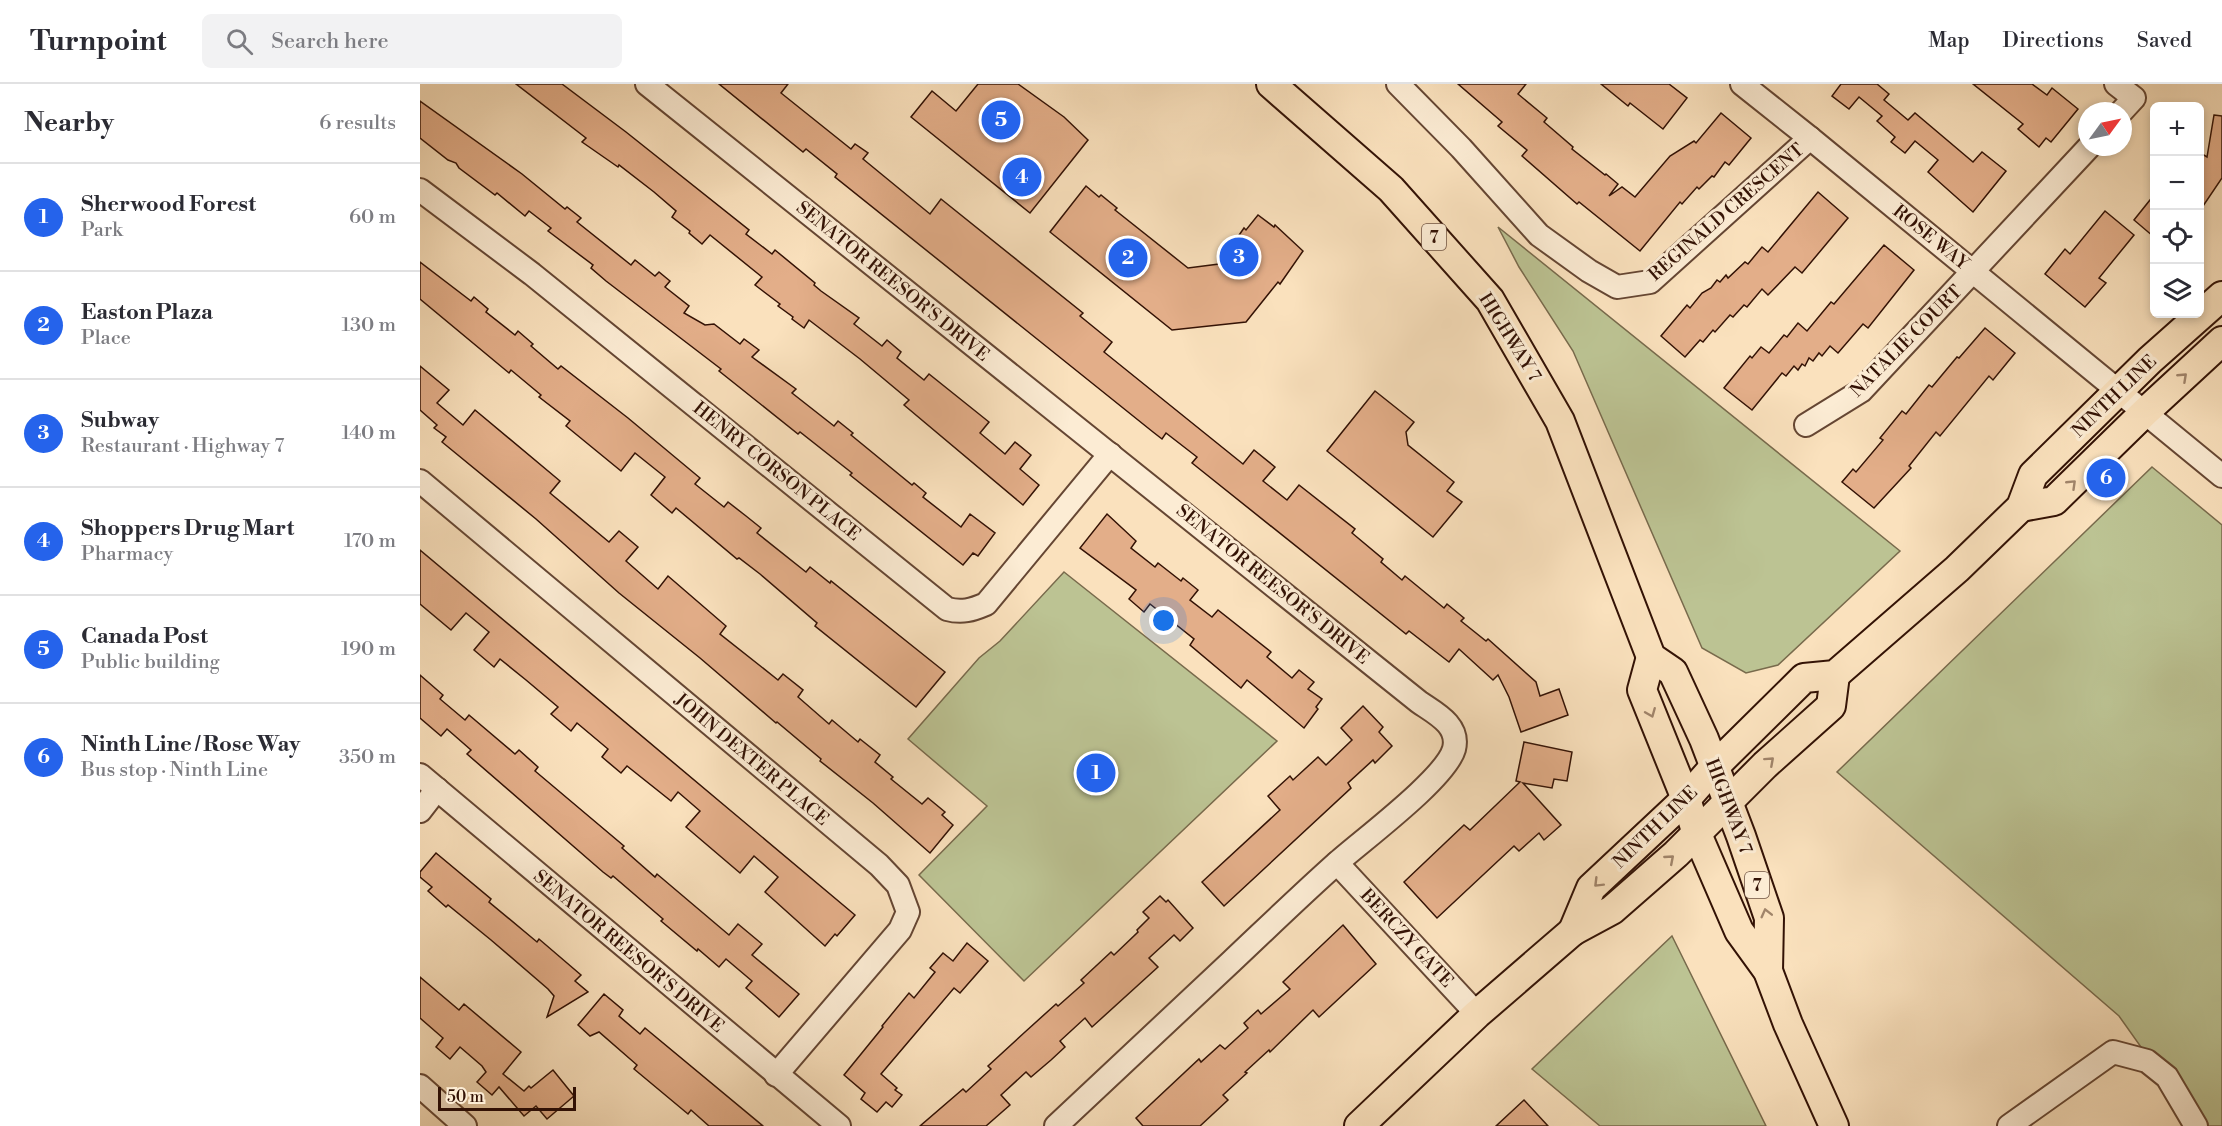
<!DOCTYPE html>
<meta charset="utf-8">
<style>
:root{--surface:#fff;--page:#f2f2f3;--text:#2b2b33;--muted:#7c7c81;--line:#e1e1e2;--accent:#2563eb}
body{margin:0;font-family:"Libre Bodoni",serif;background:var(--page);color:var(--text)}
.controls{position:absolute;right:18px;top:18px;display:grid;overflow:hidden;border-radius:9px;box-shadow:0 3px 9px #0003}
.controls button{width:54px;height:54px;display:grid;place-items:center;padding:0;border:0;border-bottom:2px solid var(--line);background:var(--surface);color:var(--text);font:30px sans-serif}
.compass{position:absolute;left:1658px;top:18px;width:54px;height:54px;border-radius:50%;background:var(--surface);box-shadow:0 3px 9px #0003;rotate:57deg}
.scale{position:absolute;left:18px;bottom:15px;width:138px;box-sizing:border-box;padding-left:6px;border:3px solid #331205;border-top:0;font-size:16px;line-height:21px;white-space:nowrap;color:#331205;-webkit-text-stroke:4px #fcecd4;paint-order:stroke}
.you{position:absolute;left:744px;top:537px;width:21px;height:21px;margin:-15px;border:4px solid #fff;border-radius:50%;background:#1a73e8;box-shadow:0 0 0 9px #1a73e833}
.badge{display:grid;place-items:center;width:39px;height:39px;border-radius:50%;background:var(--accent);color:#fff;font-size:20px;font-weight:700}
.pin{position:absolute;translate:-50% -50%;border:3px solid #fff;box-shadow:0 2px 6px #0006}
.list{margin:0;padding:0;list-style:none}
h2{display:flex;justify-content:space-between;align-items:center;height:78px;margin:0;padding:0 24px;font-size:26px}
h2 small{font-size:20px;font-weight:400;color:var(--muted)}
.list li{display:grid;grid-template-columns:39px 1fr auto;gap:18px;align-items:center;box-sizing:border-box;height:108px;padding:0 24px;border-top:2px solid var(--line)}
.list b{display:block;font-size:22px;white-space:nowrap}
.list p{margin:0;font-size:20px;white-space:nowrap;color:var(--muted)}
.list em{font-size:20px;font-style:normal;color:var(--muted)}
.icon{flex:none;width:33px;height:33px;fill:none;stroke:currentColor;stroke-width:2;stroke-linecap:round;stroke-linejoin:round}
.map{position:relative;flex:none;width:1802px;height:1042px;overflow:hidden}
header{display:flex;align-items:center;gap:36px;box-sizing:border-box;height:84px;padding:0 30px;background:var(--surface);border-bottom:2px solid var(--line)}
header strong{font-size:28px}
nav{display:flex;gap:33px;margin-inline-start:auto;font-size:21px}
.search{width:420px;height:54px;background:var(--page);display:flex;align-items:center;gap:15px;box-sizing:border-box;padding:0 21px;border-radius:9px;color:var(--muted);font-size:22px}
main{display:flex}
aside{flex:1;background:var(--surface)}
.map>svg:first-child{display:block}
.green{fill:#bcc393;stroke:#786a4c;stroke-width:1.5}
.building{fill:#e3ae89;stroke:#331205;stroke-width:1.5}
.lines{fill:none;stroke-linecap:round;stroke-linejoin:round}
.minor-casing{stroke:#654633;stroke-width:26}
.major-casing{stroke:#331205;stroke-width:32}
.minor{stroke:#fcecd4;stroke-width:22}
.major{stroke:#fae1bd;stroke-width:28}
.oneway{stroke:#a0846a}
.labels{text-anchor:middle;stroke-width:6;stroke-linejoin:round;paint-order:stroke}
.shield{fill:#fcecd4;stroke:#6f5343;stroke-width:1.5}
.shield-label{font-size:16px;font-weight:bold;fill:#331205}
.street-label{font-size:18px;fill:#331205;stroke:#fcecd4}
</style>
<header>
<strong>Turnpoint</strong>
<div class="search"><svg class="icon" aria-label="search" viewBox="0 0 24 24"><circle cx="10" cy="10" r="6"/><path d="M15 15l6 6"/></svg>Search here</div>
<nav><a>Map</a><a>Directions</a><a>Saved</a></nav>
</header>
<main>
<aside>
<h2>Nearby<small>6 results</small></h2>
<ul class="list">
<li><span class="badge">1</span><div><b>Sherwood Forest</b><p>Park</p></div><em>60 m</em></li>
<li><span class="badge">2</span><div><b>Easton Plaza</b><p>Place</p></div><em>130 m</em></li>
<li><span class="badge">3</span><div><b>Subway</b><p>Restaurant · Highway 7</p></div><em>140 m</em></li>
<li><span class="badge">4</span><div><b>Shoppers Drug Mart</b><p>Pharmacy</p></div><em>170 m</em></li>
<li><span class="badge">5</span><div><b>Canada Post</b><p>Public building</p></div><em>190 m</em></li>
<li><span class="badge">6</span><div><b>Ninth Line / Rose Way</b><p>Bus stop · Ninth Line</p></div><em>350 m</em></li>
</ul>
</aside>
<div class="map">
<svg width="1802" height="1042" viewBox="0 0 1802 1042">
<rect width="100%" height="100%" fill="#fae1bd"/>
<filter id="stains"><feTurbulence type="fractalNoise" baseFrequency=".00333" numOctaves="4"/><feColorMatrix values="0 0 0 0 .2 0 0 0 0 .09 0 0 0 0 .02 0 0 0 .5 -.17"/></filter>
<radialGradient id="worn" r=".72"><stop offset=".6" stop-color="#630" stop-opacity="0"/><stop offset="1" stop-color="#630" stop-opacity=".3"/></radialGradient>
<g class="green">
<path d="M1078,143L1480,467L1358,581L1326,589L1282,564L1153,267L1099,183Z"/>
<path d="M1732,383L1802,441V1042H1777L1699,932L1417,688Z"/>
<path d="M644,488L857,657L604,897L499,791L567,722L488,655L559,574L580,557Z"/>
<path d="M1252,852L1346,1042H1180L1112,985Z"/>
</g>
<g class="building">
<path d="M96,0H142L206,48L329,146L326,150L352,170L355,166L395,199L394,201L401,207L439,234L434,240L462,262L467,256L481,268L477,274L504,296L509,290L569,338L560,349L585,370L595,358L611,371L600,385L619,401L603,421L484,321L489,316L440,275L389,236L384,244L372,235L373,233L358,222L360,220L335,201L342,193L290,151L282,160L269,149L270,147L252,133L256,127L234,108L199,81L198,83L162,58L166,54Z"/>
<path d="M299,0H368L361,9L431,65L435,60L448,69L443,75L510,130L521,115L663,229L660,232L692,258L684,268L823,380L834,366L855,383L843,397L867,416L879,401L935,445L932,449L963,475L961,478L982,496L985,492L1024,524L1027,520L1044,534L1041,537L1066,557L1068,555L1116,598L1120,612L1139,605L1148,631L1101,648L1089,613L1078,591L1073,596L1039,565L1029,578L989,547L986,550L772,379L777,373L746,349L742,355L733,348L415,93L417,90L386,65L383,68Z"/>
<path d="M558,0H598L644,33L668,56L610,129L491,33L512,7L536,27Z"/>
<path d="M1038,0H1106L1098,10L1127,34L1124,38L1153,63L1152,65L1185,91L1186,90L1198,100L1189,112L1202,103L1215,113L1250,72L1274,57L1276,59L1301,29L1331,54L1309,81L1305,78L1294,93L1292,92L1279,105L1277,103L1262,120L1260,118L1220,167L1159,118L1157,120L1102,72L1107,66L1078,42L1082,38Z"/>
<path d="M1181,0H1249L1267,14L1243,45L1210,19L1208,22Z"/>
<path d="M1421,0H1457L1469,10L1464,16L1488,36L1495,29L1553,78L1562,68L1586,87L1553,128L1508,88L1518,76L1495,57L1485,69L1471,58L1475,53L1457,37L1462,32L1439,13L1429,25L1412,12Z"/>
<path d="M1553,0H1612L1627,11L1632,4L1658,25L1631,58L1626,54L1619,63L1598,45L1603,40Z"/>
<path d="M0,17L102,90L145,125L147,123L161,134L157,138L211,181L215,176L235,192L239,188L250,197L245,203L269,222L264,229L285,241L294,240L320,260L324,255L339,266L332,273L376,305L372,309L414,342L418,337L433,349L431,351L492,401L494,399L506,409L503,413L541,443L550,430L575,449L558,472L553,469L543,481L430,391L432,389L380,348L378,350L299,287L301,285L186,197L171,184L173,181L128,147L131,144L109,127L105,132L77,109L75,111L39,84L36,79L28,76L0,54Z"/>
<path d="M1794,31L1802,32V94L1779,128V68L1787,73Z"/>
<path d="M666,102L679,113L681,111L697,124L695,126L768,184L799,180L824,144L826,146L838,131L854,143L855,141L883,167L860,200L858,198L826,238L752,246L630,148Z"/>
<path d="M1398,108L1428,134L1382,189L1375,183L1348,211L1342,205L1327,223L1324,221L1313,233L1310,231L1295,248L1293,246L1283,258L1280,256L1265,273L1241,252L1267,221L1270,224L1282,209L1291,204L1297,196L1300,198L1306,191L1308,194L1325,178L1328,180L1342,163L1348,168Z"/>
<path d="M1734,111V153L1714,136Z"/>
<path d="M1685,127L1714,151L1679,194L1686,199L1665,223L1625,190L1645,165L1650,170Z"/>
<path d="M1464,161L1494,186L1448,244L1443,240L1418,269L1410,262L1402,272L1399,269L1393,277L1389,274L1385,282L1382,280L1378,286L1374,282L1366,292L1362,289L1332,326L1304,304L1330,272L1332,274L1341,263L1349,269L1364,251L1367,253L1378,239L1387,247L1411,218L1414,220Z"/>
<path d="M0,178L51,217L54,213L68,225L66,228L95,251L98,247L113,260L111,262L138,285L141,282L208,334L280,394L275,400L304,423L308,418L326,432L341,444L337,449L386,488L390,483L410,499L411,497L525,588L496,623L395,542L397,539L340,490L319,474L317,475L256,424L252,429L231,411L245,393L215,369L201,387L146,342L150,337L119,313L121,311L91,286L89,289L0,215Z"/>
<path d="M1565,244L1595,269L1573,296L1569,292L1520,352L1516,348L1489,382L1491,384L1454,424L1422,398L1433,385L1436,388L1463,356L1460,354L1482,327L1486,330L1509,301L1512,303L1537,273L1539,274Z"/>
<path d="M0,282L29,306L17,319L43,341L55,326L140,397L130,409L189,458L199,447L218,463L206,477L238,505L248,492L306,542L300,550L358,596L363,590L383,606L378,613L409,640L412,636L438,658L440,655L460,671L455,678L473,693L471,695L502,720L508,714L525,728L522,731L533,741L510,769L453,719L400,677L401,675L357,638L356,639L280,574L199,509L116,435L22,358L26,353L14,344L17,341L0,326Z"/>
<path d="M955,307L994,338L986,348L988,361L1034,398L1027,407L1042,418L1013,453L907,367Z"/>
<path d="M687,430L716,457L711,464L735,483L738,479L761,497L763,494L778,506L770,516L792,533L798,526L851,568L847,573L872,594L879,586L894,598L888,605L902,615L896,623L898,625L884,644L827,596L821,604L770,561L774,555L730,520L724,528L709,515L716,506L660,464Z"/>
<path d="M0,466L435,831L417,852L415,850L405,862L345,808L358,793L334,772L320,789L266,743L280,727L258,708L251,717L207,682L201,689L182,673L188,665L157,639L151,647L131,630L138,623L106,596L80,575L74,583L54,566L69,548L46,529L31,546L0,520Z"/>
<path d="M0,591L23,611L20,615L45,636L49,631L95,670L99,666L118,683L115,687L204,762L202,764L235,793L237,790L309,851L318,840L342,860L332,871L379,910L359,933L326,904L332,897L306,875L299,883L278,865L277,867L241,837L243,835L193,792L191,794L183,788L47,670L51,666L27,645L21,652L0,634Z"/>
<path d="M943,622L963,643L959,648L972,662L955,679L953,676L928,699L931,704L804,822L782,798L860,726L848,712L870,692L873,696L898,673L906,681L932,656L921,644Z"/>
<path d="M1104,658L1152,668L1147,697L1134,695L1132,704L1103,699L1141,741L1124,756L1119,749L1099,767L1094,762L1017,834L984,798L1044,741L1050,746L1100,698L1096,697Z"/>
<path d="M16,769L71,815L69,818L117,858L119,855L161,891L155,897L168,908L127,933L134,912L128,905L71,856L28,821L26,823L8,807L12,803L0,793V788Z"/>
<path d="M740,812L746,818L748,816L773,844L760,857L754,851L729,874L738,883L672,943L665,934L640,957L645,963L631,976L611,993L606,988L581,1011L590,1021L566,1042H500L543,1005L546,1008L571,985L568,982L605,948L636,920L638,922L664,899L661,896L691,868L694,871L718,848L717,846L729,834L723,828Z"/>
<path d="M923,841L956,880L899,933L893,926L850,968L849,966L825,988L827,989L803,1011L808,1016L780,1042H723L716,1034L779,975L781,978L800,961L805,965L828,944L824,939L838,926L841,930L870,905L863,898Z"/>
<path d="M547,859L568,877L540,909L534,904L461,990L477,1004L475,1006L482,1011L472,1023L466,1018L457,1028L441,1015L445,1009L424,991L463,943L462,942L489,909L494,914L515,888L510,884L523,869L533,877Z"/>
<path d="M0,893L39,926L44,920L101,968L83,990L104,1007L109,1002L111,1004L133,986L154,1012L127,1035L116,1022L104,1032L79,1003L72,1011L57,998L66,988L62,982L40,963L30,975L16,963L23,954L0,934Z"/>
<path d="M184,910L203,926L199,932L220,950L225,944L343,1042H289L271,1026L268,1030L214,985L217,981L179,948L170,952L158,941Z"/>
<path d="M1104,1016L1128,1042H1076Z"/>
</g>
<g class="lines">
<g class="minor-casing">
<g id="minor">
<path d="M227,0L999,618C1015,629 1040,641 1034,665C1026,694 944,755 918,778C882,810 847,844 812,877C753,932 694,987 636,1042"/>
<path d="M978,0L1041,64L1119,151L1169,187L1197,203L1230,198L1390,54"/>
<path d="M1322,0L1390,54L1802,392"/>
<path d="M1696,0L1714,14L1702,27"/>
<path d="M0,106L112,190L527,525C542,529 552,526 566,520L690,370"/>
<path d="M1386,341L1441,307L1669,63"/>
<path d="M0,397L459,781L478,801L488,828L480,846L356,991"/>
<path d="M0,691L419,1042"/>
<path d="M0,727L17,705"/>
<path d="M917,779L1057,930"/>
<path d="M0,1002L45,1042"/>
<path d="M1589,1042L1693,968L1727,977L1747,993L1776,1042"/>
</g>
</g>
<g class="major-casing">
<g id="major">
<path d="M851,0L971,105L1070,216L1140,337L1231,573L1253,588L1284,655L1321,752L1349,834L1348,887"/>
<path d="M1601,423L1634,417L1724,329L1802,257"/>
<path d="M1231,573L1222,606L1266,715L1277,750L1319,847L1348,887L1368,940L1414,1042"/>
<path d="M1153,847L1171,804L1266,715L1294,683L1384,594L1415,591L1537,485L1601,423L1613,391L1730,276L1802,212"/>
<path d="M939,1042L1057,930L1153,847L1192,826L1256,770L1345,681L1411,622L1415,591"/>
</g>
</g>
<use href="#minor" class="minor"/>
<use href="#major" class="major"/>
</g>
<defs><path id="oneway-chevron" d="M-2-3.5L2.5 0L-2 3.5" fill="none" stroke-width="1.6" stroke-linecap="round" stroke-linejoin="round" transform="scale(1.5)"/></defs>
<g class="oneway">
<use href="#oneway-chevron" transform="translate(1763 293) rotate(-43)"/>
<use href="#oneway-chevron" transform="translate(1652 400) rotate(-44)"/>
<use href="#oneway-chevron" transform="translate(1231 629) rotate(68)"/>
<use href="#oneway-chevron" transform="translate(1350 677) rotate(-42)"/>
<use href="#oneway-chevron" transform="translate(1250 775) rotate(-41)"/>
<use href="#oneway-chevron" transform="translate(1178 799) rotate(135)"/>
<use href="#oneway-chevron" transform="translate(1346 829) rotate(-104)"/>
</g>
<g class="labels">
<g class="shield">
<rect x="1002" y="140" width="24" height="26" rx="4.5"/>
<rect x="1325" y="788" width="24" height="26" rx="4.5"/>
</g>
<g class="shield-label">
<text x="1014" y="159">7</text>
<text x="1337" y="807">7</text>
</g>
<g class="street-label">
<text transform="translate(1306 128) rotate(-41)" y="6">REGINALD CRESCENT</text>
<text transform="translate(1511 153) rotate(39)" y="6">ROSE WAY</text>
<text transform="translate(473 197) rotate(39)" y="6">SENATOR REESOR'S DRIVE</text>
<text transform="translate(1090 253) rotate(58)" y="6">HIGHWAY 7</text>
<text transform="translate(1486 257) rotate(-45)" y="6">NATALIE COURT</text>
<text transform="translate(1694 312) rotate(-44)" y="6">NINTH LINE</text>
<text transform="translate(357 387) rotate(39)" y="6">HENRY CORSON PLACE</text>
<text transform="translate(853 500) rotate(39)" y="6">SENATOR REESOR'S DRIVE</text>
<text transform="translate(332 675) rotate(40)" y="6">JOHN DEXTER PLACE</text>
<text transform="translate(1309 722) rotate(69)" y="6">HIGHWAY 7</text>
<text transform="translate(1235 743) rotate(-44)" y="6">NINTH LINE</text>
<text transform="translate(987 854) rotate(47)" y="6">BERCZY GATE</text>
<text transform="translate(209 867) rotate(40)" y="6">SENATOR REESOR'S DRIVE</text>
</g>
</g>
<rect width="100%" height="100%" filter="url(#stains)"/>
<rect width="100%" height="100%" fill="url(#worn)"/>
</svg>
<div class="controls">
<button>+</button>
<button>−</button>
<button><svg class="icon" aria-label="locate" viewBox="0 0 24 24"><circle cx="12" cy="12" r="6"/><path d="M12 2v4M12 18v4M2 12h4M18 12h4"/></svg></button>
<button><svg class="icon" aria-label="layers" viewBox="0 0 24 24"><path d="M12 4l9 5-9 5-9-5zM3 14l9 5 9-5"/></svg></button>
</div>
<svg class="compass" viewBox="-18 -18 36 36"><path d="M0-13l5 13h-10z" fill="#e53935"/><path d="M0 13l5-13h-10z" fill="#7c7c81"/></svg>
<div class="scale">50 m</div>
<div class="you"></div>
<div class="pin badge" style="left:676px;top:689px">1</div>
<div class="pin badge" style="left:708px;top:174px">2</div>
<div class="pin badge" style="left:819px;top:173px">3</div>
<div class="pin badge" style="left:602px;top:93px">4</div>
<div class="pin badge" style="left:581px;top:36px">5</div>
<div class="pin badge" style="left:1686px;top:394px">6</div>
</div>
</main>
